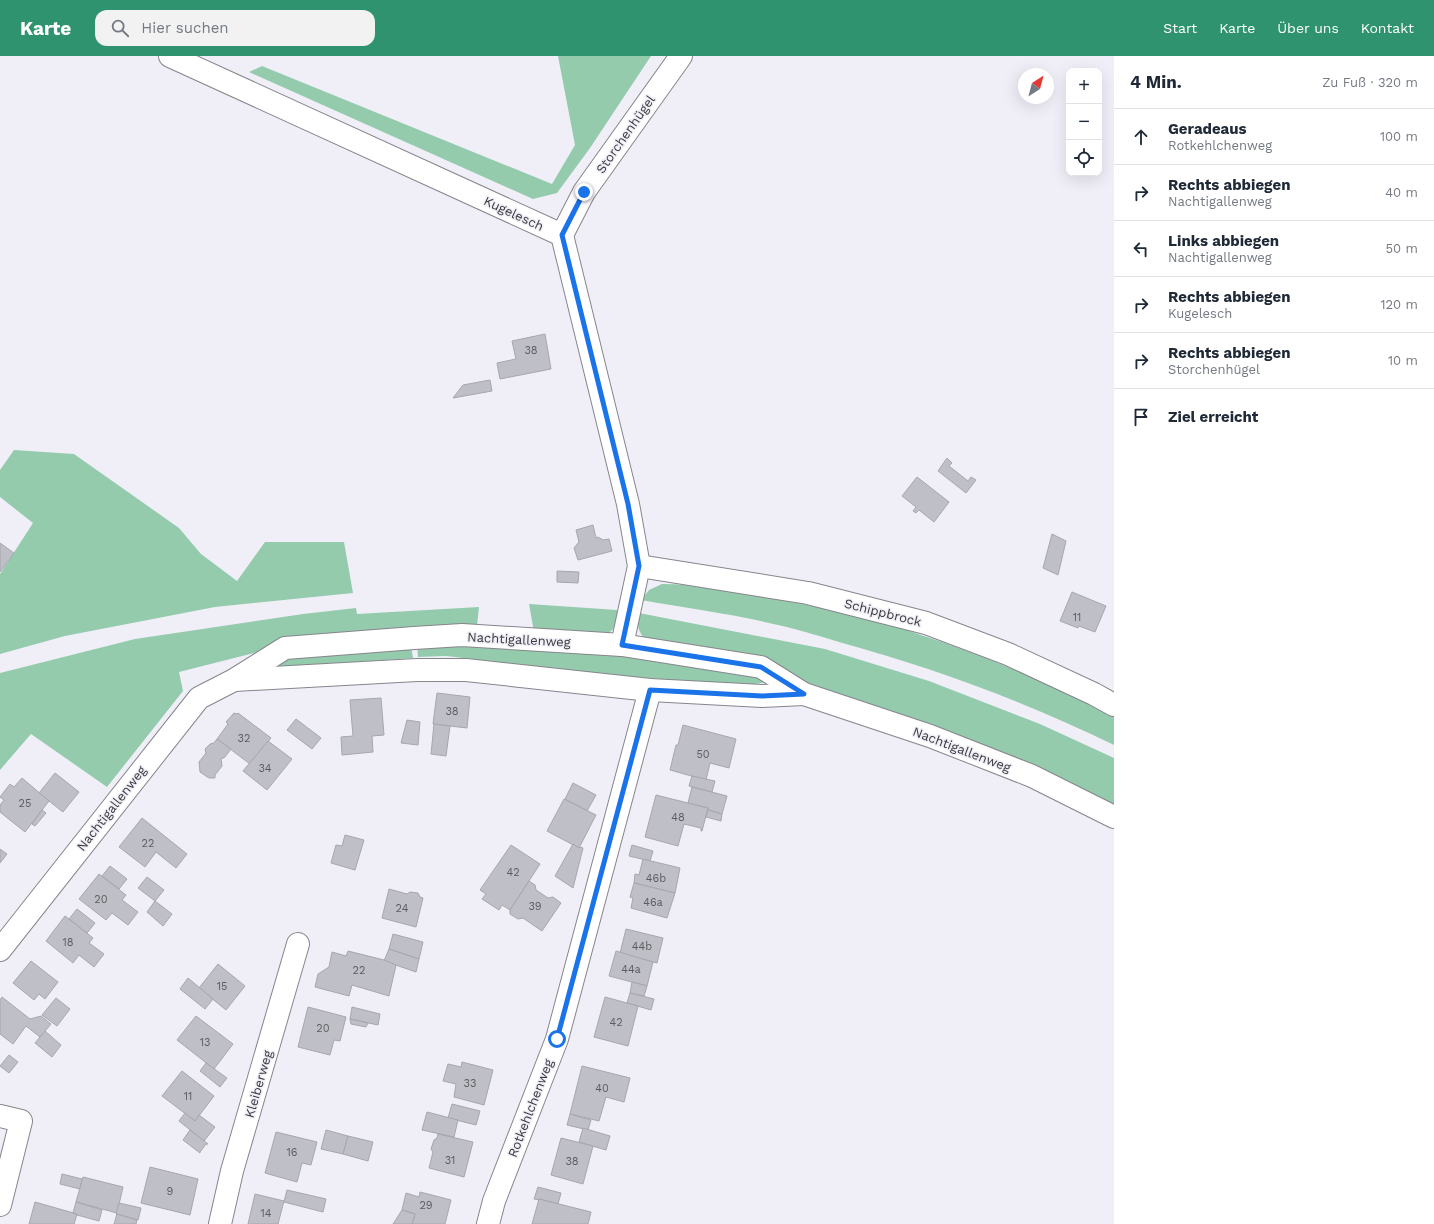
<!DOCTYPE html>
<html lang="de">
<meta charset="utf-8">
<style>
:root{--surface:#fff;--page:#f2f2f3;--text:#1f2937;--muted:#747a83;--line:#e0e1e3;--accent:#2f936f}
body{margin:0;font-family:"Work Sans",sans-serif;background:var(--page);color:var(--text)}
.controls{position:absolute;right:12px;top:12px;display:grid;overflow:hidden;border-radius:8px;box-shadow:0 4px 16px #0002}
.controls button{width:36px;height:36px;display:grid;place-items:center;padding:0;border:0;border-bottom:1px solid var(--line);background:var(--surface);color:var(--text);font:20px sans-serif}
.compass{position:absolute;left:1018px;top:12px;width:36px;height:36px;border-radius:50%;background:var(--surface);box-shadow:0 4px 16px #0002;rotate:36deg}
.stop{position:absolute;width:12px;height:12px;margin:-9px;border:3px solid #1a73e8;border-radius:50%;background:#fff}
.stop.end{background:#1a73e8;border-color:#fff;box-shadow:0 1px 4px #0008}
.list{margin:0;padding:0;list-style:none}
h2{display:flex;justify-content:space-between;align-items:center;height:52px;margin:0;padding:0 16px;font-size:17px}
h2 small{font-size:13px;font-weight:400;color:var(--muted)}
.list li{display:grid;grid-template-columns:26px 1fr auto;gap:12px;align-items:center;box-sizing:border-box;height:56px;padding:0 16px;border-top:1px solid var(--line)}
.list b{display:block;font-size:15px;white-space:nowrap}
.list p{margin:0;font-size:13px;white-space:nowrap;color:var(--muted)}
.list em{font-size:13px;font-style:normal;color:var(--muted)}
.icon{flex:none;width:22px;height:22px;fill:none;stroke:currentColor;stroke-width:2;stroke-linecap:round;stroke-linejoin:round}
.map{position:relative;flex:none;width:1114px;height:1168px;overflow:hidden}
header{display:flex;align-items:center;gap:24px;box-sizing:border-box;height:56px;padding:0 20px;background:var(--accent);color:#fff}
header strong{font-size:19px}
nav{display:flex;gap:22px;margin-inline-start:auto;font-size:14px}
.search{width:280px;height:36px;background:var(--page);display:flex;align-items:center;gap:10px;box-sizing:border-box;padding:0 14px;border-radius:12px;color:var(--muted);font-size:15px}
main{display:flex}
aside{flex:1;background:var(--surface)}
.map>svg:first-child{display:block}
.green{fill:#95cbad}
.building{fill:#bfbfc7;stroke:#a7a6ae}
.lines{fill:none;stroke-linecap:round;stroke-linejoin:round}
.street-casing{stroke:#86858d;stroke-width:24}
.street{stroke:#fff;stroke-width:22}
.route{stroke:#1a73e8;stroke-width:5}
.labels{text-anchor:middle;stroke-width:3;stroke-linejoin:round;paint-order:stroke}
.number-label{font-size:11px;fill:#5c5c60}
.street-label{font-size:13px;fill:#3b3b3e;stroke:#f0eff8}
</style>
<header>
<strong>Karte</strong>
<div class="search"><svg class="icon" aria-label="search" viewBox="0 0 24 24"><circle cx="10" cy="10" r="6"/><path d="M15 15l6 6"/></svg>Hier suchen</div>
<nav><a>Start</a><a>Karte</a><a>Über uns</a><a>Kontakt</a></nav>
</header>
<main>
<div class="map">
<svg width="1114" height="1168" viewBox="0 0 1114 1168">
<rect width="100%" height="100%" fill="#f0eff8"/>
<g class="green">
<path d="M558,0H651L590,92L557,137L533,143L249,16L262,10L552,128L575,89Z"/>
<path d="M14,394L74,398L179,472L201,498L237,525L265,486H344L353,537L215,551L65,580L0,598V518L33,467L0,441V414Z"/>
<path d="M662,528C696,528 730,536 763,541C792,546 821,551 850,558C881,565 912,576 942,586C1001,607 1059,631 1114,661V689C1026,646 934,612 839,586C816,579 793,572 769,567C727,557 684,552 641,544L649,534Z"/>
<path d="M529,548L617,554L619,558L613,573L607,579L534,576Z"/>
<path d="M479,551L475,589L564,595L652,603L752,617L766,626C743,632 713,627 690,625C608,620 527,609 446,600L418,601L417,589L306,584L179,616L183,635L107,731L31,678L0,714V617L135,583L303,558L356,552L357,558Z"/>
<path d="M639,557L825,593L929,625L1040,668L1114,702V754L821,632L802,624L785,613L644,582C637,573 637,568 639,557Z"/>
<path d="M411,590L413,602L274,612L278,604Z"/>
</g>
<g class="building">
<path d="M545,278L551,313L500,323L497,307L516,303L512,285Z"/>
<path d="M490,324L492,335L453,342L463,329Z"/>
<path d="M947,402L952,407L949,410L968,425L971,421L976,424L966,437L938,415Z"/>
<path d="M917,421L949,446L934,466L919,454L916,457L913,455L916,451L902,440Z"/>
<path d="M593,469L596,482L598,481L603,484L609,483L612,495L578,504L574,492L578,487L579,486L576,474Z"/>
<path d="M1052,478L1066,485L1058,519L1043,512Z"/>
<path d="M0,487L14,497L0,516Z"/>
<path d="M557,515L579,516L578,527L557,526Z"/>
<path d="M1072,536L1106,550L1095,576L1079,570L1078,572L1060,565Z"/>
<path d="M437,637L470,641L467,672L433,668Z"/>
<path d="M381,642L384,679L372,680L373,696L342,699L341,681L353,680L350,644Z"/>
<path d="M234,657L237,658L238,657L271,682L250,708L217,683L228,668L226,666Z"/>
<path d="M296,663L321,682L312,693L287,674Z"/>
<path d="M407,664L420,666L418,689L401,687Z"/>
<path d="M434,668L450,670L446,700L431,698Z"/>
<path d="M683,669L736,683L729,712L710,707L706,724L670,714L676,689H678Z"/>
<path d="M217,683L231,693L224,702H221L222,710L215,719V722H209L200,716L199,706L206,697L205,693L210,688L214,687Z"/>
<path d="M268,685L292,703L267,734L243,715Z"/>
<path d="M55,717L79,736L63,756L39,737Z"/>
<path d="M692,720L715,725L712,736L689,730Z"/>
<path d="M22,722L49,745L25,776L0,756V749L4,744L0,741L10,728L14,731Z"/>
<path d="M573,727L596,739L587,755L565,743Z"/>
<path d="M692,731L727,740L722,758L708,754V752L688,747Z"/>
<path d="M656,739L708,752L702,775H701V772L684,768L678,790L645,781Z"/>
<path d="M564,743L596,759L579,792L547,775Z"/>
<path d="M42,754L46,757L35,770L32,768Z"/>
<path d="M708,754L722,758L721,765L706,761Z"/>
<path d="M142,762L187,798L176,812L156,796L145,811L119,791Z"/>
<path d="M345,779L364,784L355,814L331,807L336,789L342,790Z"/>
<path d="M573,788L579,792L580,791L583,792L573,832L555,820Z"/>
<path d="M511,789L540,808L510,854L502,849L499,854L482,843L486,838L480,834Z"/>
<path d="M632,789L653,795L650,805L629,800Z"/>
<path d="M0,793L7,798L0,807Z"/>
<path d="M643,803L680,812L675,837L634,827L635,818L639,819Z"/>
<path d="M110,810L127,823L119,833L102,820Z"/>
<path d="M99,818L126,839L122,844L138,856L128,869L112,857L106,864L79,843Z"/>
<path d="M147,821L164,834L155,845L138,832Z"/>
<path d="M529,825L535,829L536,834L548,842L553,841L561,847L542,875L523,862L518,863L510,858V854Z"/>
<path d="M634,827L675,837L667,862L631,852L633,842L630,841Z"/>
<path d="M389,833L407,838L410,836L418,837L420,841L423,842L416,871L382,862Z"/>
<path d="M155,845L172,858L163,870L147,856Z"/>
<path d="M77,853L95,867L87,877L69,863Z"/>
<path d="M65,860L93,882L89,887L104,898L94,911L79,899L73,907L46,885Z"/>
<path d="M626,873L663,882L657,907L620,897Z"/>
<path d="M393,878L423,886L419,903L389,893Z"/>
<path d="M389,893L419,903L416,916L384,905Z"/>
<path d="M348,895L384,904L396,909L389,940L352,929L349,940L315,931L318,918L329,911L332,896L346,900Z"/>
<path d="M616,895L653,906L647,930L609,920Z"/>
<path d="M31,905L58,926L45,943L39,938L34,944L13,927Z"/>
<path d="M218,908L245,930L226,954L199,932Z"/>
<path d="M188,922L213,943L205,953L180,933Z"/>
<path d="M632,926L647,930L644,940L630,937Z"/>
<path d="M630,937L654,943L651,954L627,947Z"/>
<path d="M2,941L30,963L41,960L51,968L40,981L26,970L13,988L0,978V944Z"/>
<path d="M605,941L638,950L628,990L594,981Z"/>
<path d="M56,942L70,953L57,970L42,959Z"/>
<path d="M308,951L346,961L340,985L334,984L330,999L298,991Z"/>
<path d="M352,951L380,958L378,969L350,963Z"/>
<path d="M196,960L233,988L214,1013L177,984Z"/>
<path d="M350,963L368,967L366,971L351,968Z"/>
<path d="M45,975L61,989L52,1001L35,987Z"/>
<path d="M9,999L18,1006L9,1017L0,1010Z"/>
<path d="M462,1006L493,1014L484,1049L454,1041L456,1028L443,1025L448,1008L461,1011Z"/>
<path d="M206,1007L227,1022L220,1031L200,1015Z"/>
<path d="M582,1010L630,1022L624,1046L606,1041L599,1065L570,1058Z"/>
<path d="M182,1015L214,1040L195,1065L162,1040Z"/>
<path d="M452,1048L480,1055L476,1069L448,1062Z"/>
<path d="M427,1056L458,1064L454,1081L422,1074Z"/>
<path d="M185,1057L195,1065L199,1059L215,1071L204,1085L179,1065Z"/>
<path d="M570,1058L591,1064L588,1074L567,1069Z"/>
<path d="M583,1072L610,1080L606,1094L579,1086Z"/>
<path d="M190,1074L208,1088H206L200,1096V1097L183,1084Z"/>
<path d="M326,1074L348,1080L343,1098L321,1093Z"/>
<path d="M276,1076L317,1086L311,1109L302,1107L297,1126L265,1117Z"/>
<path d="M438,1078L473,1086L464,1121L429,1112L433,1096L431,1093L434,1084L437,1082Z"/>
<path d="M348,1080L373,1086L368,1105L343,1098Z"/>
<path d="M561,1082L593,1090L583,1128L551,1119Z"/>
<path d="M150,1111L198,1123L190,1159L141,1147Z"/>
<path d="M62,1118L82,1123L80,1133L60,1128Z"/>
<path d="M83,1121L123,1131L117,1157L76,1146Z"/>
<path d="M538,1131L561,1137L558,1148L539,1143V1144L534,1143Z"/>
<path d="M287,1134L326,1143L323,1156L284,1146Z"/>
<path d="M420,1136L451,1144L445,1168H412L415,1158L402,1154L406,1137L419,1141Z"/>
<path d="M255,1138L284,1145L278,1168H248Z"/>
<path d="M539,1143L591,1156L588,1168H532Z"/>
<path d="M35,1146L77,1158L74,1168H29Z"/>
<path d="M76,1146L102,1154L99,1165L77,1159V1158L73,1157Z"/>
<path d="M119,1147L141,1152L138,1164L116,1158Z"/>
<path d="M402,1154L415,1158L412,1168H393Z"/>
<path d="M117,1158L137,1164L136,1168H114Z"/>
</g>
<g class="lines">
<g class="street-casing">
<g id="street">
<path d="M170,0L562,179"/>
<path d="M562,179L628,448L639,510L622,589"/>
<path d="M562,179L584,136L681,0"/>
<path d="M639,510L808,537L926,567L1008,598L1094,638L1114,649"/>
<path d="M235,624L417,614H466L650,634L762,640L804,638"/>
<path d="M0,894L199,642L234,624L285,592L414,582L462,579L622,589L761,611L804,638L930,680L1032,720L1114,761"/>
<path d="M0,1060L21,1065L0,1149"/>
<path d="M220,1168L232,1115L298,888"/>
<path d="M488,1168L494,1145L557,983L650,634"/>
</g>
</g>
<use href="#street" class="street"/>
</g>
<g class="lines">
<path class="route" d="M557,983L650,634L762,640L804,638L761,611L622,589L639,510L628,448L562,179L584,136"/>
</g>
<g class="labels">
<g class="number-label">
<text x="531" y="298">38</text>
<text x="1077" y="565">11</text>
<text x="452" y="659">38</text>
<text x="244" y="686">32</text>
<text x="703" y="702">50</text>
<text x="265" y="716">34</text>
<text x="25" y="751">25</text>
<text x="678" y="765">48</text>
<text x="148" y="791">22</text>
<text x="513" y="820">42</text>
<text x="656" y="826">46b</text>
<text x="101" y="847">20</text>
<text x="653" y="850">46a</text>
<text x="535" y="854">39</text>
<text x="402" y="856">24</text>
<text x="68" y="890">18</text>
<text x="642" y="894">44b</text>
<text x="631" y="917">44a</text>
<text x="359" y="918">22</text>
<text x="222" y="934">15</text>
<text x="616" y="970">42</text>
<text x="323" y="976">20</text>
<text x="205" y="990">13</text>
<text x="470" y="1031">33</text>
<text x="602" y="1036">40</text>
<text x="188" y="1044">11</text>
<text x="292" y="1100">16</text>
<text x="450" y="1108">31</text>
<text x="572" y="1109">38</text>
<text x="170" y="1139">9</text>
<text x="426" y="1153">29</text>
<text x="266" y="1161">14</text>
</g>
<g class="street-label">
<text transform="translate(625 78) rotate(-55)" y="5">Storchenhügel</text>
<text transform="translate(514 157) rotate(25)" y="5">Kugelesch</text>
<text transform="translate(883 556) rotate(14)" y="5">Schippbrock</text>
<text transform="translate(519 583) rotate(3)" y="5">Nachtigallenweg</text>
<text transform="translate(962 693) rotate(21)" y="5">Nachtigallenweg</text>
<text transform="translate(111 752) rotate(-52)" y="5">Nachtigallenweg</text>
<text transform="translate(258 1028) rotate(-74)" y="5">Kleiberweg</text>
<text transform="translate(530 1052) rotate(-69)" y="5">Rotkehlchenweg</text>
</g>
</g>
</svg>
<div class="controls">
<button>+</button>
<button>−</button>
<button><svg class="icon" aria-label="locate" viewBox="0 0 24 24"><circle cx="12" cy="12" r="6"/><path d="M12 2v4M12 18v4M2 12h4M18 12h4"/></svg></button>
</div>
<svg class="compass" viewBox="-18 -18 36 36"><path d="M0-13l5 13h-10z" fill="#e53935"/><path d="M0 13l5-13h-10z" fill="#747a83"/></svg>
<div class="stop" style="left:557px;top:983px"></div>
<div class="stop end" style="left:584px;top:136px"></div>
</div>
<aside>
<h2>4 Min.<small>Zu Fuß · 320 m</small></h2>
<ul class="list">
<li><svg class="icon" aria-label="ahead" viewBox="0 0 24 24"><path d="M12 20V5M6 11l6-6 6 6"/></svg><div><b>Geradeaus</b><p>Rotkehlchenweg</p></div><em>100 m</em></li>
<li><svg class="icon" aria-label="right" viewBox="0 0 24 24"><path d="M7 20v-9h11M14 6l5 5-5 5"/></svg><div><b>Rechts abbiegen</b><p>Nachtigallenweg</p></div><em>40 m</em></li>
<li><svg class="icon" aria-label="left" viewBox="0 0 24 24"><path d="M17 20v-9H6M10 6l-5 5 5 5"/></svg><div><b>Links abbiegen</b><p>Nachtigallenweg</p></div><em>50 m</em></li>
<li><svg class="icon" aria-label="right" viewBox="0 0 24 24"><path d="M7 20v-9h11M14 6l5 5-5 5"/></svg><div><b>Rechts abbiegen</b><p>Kugelesch</p></div><em>120 m</em></li>
<li><svg class="icon" aria-label="right" viewBox="0 0 24 24"><path d="M7 20v-9h11M14 6l5 5-5 5"/></svg><div><b>Rechts abbiegen</b><p>Storchenhügel</p></div><em>10 m</em></li>
<li><svg class="icon" aria-label="arrive" viewBox="0 0 24 24"><path d="M6 21V4h12l-3 4 3 4H6"/></svg><div><b>Ziel erreicht</b></div></li>
</ul>
</aside>
</main>
